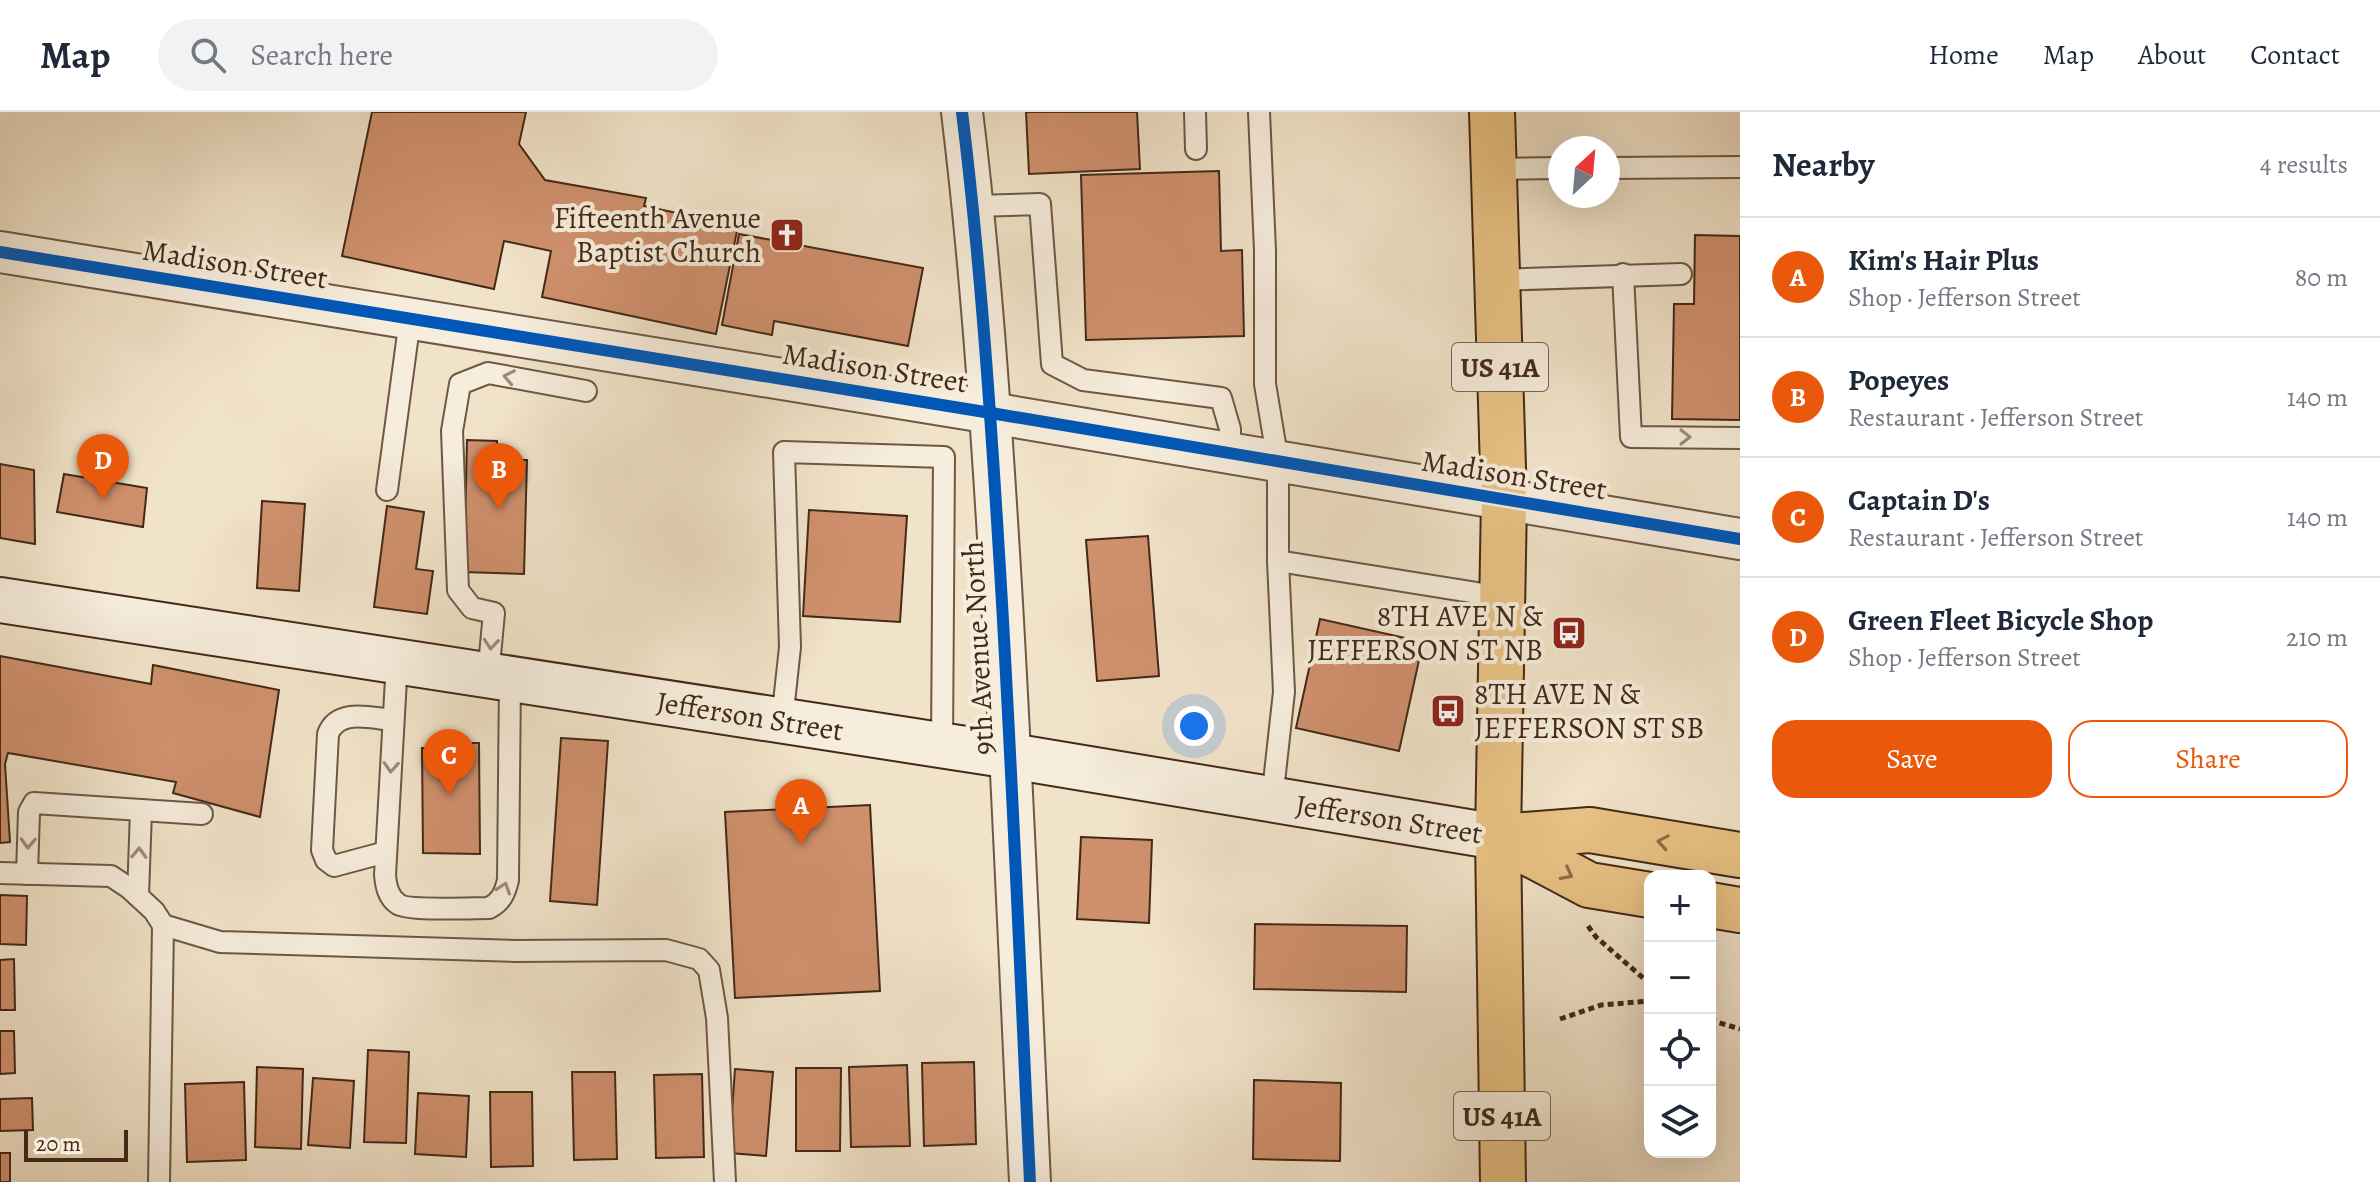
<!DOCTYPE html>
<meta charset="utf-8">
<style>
:root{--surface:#fff;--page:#f2f2f3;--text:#1f2937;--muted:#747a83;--line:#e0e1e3;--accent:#ea580c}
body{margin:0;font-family:Alegreya,serif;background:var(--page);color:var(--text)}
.controls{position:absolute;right:24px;bottom:24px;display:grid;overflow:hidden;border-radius:16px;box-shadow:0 8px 32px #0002}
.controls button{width:72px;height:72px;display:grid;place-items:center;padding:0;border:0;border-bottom:2px solid var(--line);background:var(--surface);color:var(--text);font:40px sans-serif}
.compass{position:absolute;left:1548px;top:24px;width:72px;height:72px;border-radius:50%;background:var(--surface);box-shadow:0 8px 32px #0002;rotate:26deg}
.scale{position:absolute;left:24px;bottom:20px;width:104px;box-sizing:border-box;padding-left:8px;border:4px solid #432916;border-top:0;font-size:22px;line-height:28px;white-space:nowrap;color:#432916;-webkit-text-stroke:6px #f6eddc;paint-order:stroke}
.you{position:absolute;left:1194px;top:614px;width:28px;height:28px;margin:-20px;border:6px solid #fff;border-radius:50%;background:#1a73e8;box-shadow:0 0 0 12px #1a73e833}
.badge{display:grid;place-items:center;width:52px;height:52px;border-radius:50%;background:var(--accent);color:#fff;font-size:26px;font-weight:700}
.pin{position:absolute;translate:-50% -66px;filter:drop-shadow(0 2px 4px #0008)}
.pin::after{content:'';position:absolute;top:42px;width:28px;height:24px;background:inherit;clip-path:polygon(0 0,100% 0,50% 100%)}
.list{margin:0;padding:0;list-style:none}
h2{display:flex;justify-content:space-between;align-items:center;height:104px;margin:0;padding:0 32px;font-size:34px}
h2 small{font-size:26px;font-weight:400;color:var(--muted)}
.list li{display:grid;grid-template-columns:52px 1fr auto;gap:24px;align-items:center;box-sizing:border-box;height:120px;padding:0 32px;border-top:2px solid var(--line)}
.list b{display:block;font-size:30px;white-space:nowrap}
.list p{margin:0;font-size:26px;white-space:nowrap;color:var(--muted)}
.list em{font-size:26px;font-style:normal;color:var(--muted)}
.actions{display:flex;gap:16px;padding:24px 32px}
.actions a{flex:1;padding:18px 0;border:2px solid var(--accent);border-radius:24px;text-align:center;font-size:28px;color:var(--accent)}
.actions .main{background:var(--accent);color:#fff}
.icon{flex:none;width:44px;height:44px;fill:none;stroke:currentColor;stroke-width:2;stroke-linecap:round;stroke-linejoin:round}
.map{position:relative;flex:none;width:1740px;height:1070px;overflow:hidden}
header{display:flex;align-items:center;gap:48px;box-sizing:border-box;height:112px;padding:0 40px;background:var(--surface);border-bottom:2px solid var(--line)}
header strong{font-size:38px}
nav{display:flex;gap:44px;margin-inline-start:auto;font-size:28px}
.search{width:560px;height:72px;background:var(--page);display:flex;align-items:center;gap:20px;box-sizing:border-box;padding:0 28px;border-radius:44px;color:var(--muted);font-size:30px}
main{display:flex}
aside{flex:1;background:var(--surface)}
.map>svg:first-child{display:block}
.building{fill:#cf906d;stroke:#432916;stroke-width:2}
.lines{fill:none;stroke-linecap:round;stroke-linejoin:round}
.service-casing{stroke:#6e5843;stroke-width:24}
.minor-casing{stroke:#6e5843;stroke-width:44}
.secondary-casing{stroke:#432916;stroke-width:48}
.primary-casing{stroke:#432916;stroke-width:48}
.path{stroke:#432916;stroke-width:5;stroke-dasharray:6 4;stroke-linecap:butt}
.service{stroke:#f6eddc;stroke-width:20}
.minor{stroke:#f6eddc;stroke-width:40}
.secondary{stroke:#f6eddc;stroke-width:44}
.primary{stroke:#e8c284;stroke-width:44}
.cycleway-casing{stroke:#f6eddc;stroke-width:17}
.cycleway{stroke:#0057b8;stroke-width:12}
.oneway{stroke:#9c8b79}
.oneway2{stroke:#8d6e48}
.labels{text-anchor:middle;stroke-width:8;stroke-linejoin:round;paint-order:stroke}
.shield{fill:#f6eddc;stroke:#796451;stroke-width:2}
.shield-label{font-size:28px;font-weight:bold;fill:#432916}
.poi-label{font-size:30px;fill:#432916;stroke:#f6eddc;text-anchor:end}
.street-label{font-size:30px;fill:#432916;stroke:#f6eddc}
</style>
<header>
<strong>Map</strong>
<div class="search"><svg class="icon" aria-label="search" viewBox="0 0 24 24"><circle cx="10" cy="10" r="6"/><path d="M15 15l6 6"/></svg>Search here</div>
<nav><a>Home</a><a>Map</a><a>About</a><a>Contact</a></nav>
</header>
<main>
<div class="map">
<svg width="1740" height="1070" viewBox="0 0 1740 1070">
<rect width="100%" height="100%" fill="#f1e3c9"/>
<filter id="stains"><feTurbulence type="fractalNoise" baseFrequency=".0025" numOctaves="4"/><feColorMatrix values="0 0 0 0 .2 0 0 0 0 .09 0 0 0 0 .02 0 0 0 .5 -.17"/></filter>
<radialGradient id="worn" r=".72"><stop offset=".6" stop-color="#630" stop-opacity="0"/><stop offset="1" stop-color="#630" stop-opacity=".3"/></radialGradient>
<g class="building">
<path d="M372,0H526L519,32L545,68L646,86L644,94L738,114L716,222L542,185L551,139L504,129L494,177L342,144Z"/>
<path d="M1026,0H1137L1140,57L1029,62Z"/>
<path d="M1219,59L1221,139L1242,138L1244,224L1086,228L1081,63Z"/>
<path d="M739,122L923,156L908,234L774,209L772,223L722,213Z"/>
<path d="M1695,123L1740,124V308L1672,307L1674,192H1694Z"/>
<path d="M467,328L497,329V348H527L524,462L464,460Z"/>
<path d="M0,352L34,358L35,432L0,426Z"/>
<path d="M64,362L147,376L143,415L57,400Z"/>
<path d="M262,389L305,392L299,479L257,476Z"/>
<path d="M387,394L424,400L416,457L433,459L427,502L374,495Z"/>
<path d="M809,398L907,404L900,510L803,504Z"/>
<path d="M1148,424L1159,564L1097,569L1086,428Z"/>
<path d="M1320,507L1423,530L1399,639L1296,616Z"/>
<path d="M0,544L151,572L153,553L279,578L260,705L173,681L176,670L8,641L5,652L10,730L0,731Z"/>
<path d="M561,626L608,629L597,793L550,789Z"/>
<path d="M444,631H479L480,742L423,741L422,636H443Z"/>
<path d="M870,693L880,879L735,886L725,700Z"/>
<path d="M1081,725L1152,728L1149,811L1077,807Z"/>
<path d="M0,783L27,784L26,833L0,832Z"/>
<path d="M1255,812L1407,814L1406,880L1254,877Z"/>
<path d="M14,847L15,898H0V848Z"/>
<path d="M0,919H14L15,961L0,962Z"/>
<path d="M368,938L409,940L406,1031L364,1030Z"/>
<path d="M974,950L976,1032L924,1034L922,951Z"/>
<path d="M907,953L910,1034L851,1035L849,955Z"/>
<path d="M257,955L303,957L301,1037L255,1035Z"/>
<path d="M796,956H841L840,1039H796Z"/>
<path d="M735,957L773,960L766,1044L729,1041Z"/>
<path d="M572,960H615L617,1047L574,1048Z"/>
<path d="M702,962L704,1045L656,1046L654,963Z"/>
<path d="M313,966L354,969L350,1036L308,1033Z"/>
<path d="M1254,968L1341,971L1340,1049L1253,1047Z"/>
<path d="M244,970L246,1048L187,1050L185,972Z"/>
<path d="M490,980H532L533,1054L491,1055Z"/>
<path d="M418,981L469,984L466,1045L415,1042Z"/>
<path d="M32,986L33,1018L0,1019V987Z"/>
<rect x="0" y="1041" width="10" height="29"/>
</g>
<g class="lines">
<g class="service-casing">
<g id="service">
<path d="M1195,0L1196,37"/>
<path d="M1259,0L1265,139V272L1278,350V449L1502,485"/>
<path d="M1608,56L1740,55"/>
<path d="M1493,57L1560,56"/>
<path d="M974,94L1040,92L1052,252L1083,268L1221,286L1230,317V341"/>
<path d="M1623,162L1631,325L1740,326"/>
<path d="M1497,168L1681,162"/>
<path d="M387,378L410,207"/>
<path d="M397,549L385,763C386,774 388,785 398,792C407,799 473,796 489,796C501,790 505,781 508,768L510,567"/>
<path d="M488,564L494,501L472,496L458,478L452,319L460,272L488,261L586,279"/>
<path d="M782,609L790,535L784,340L944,345L942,634"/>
<path d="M1272,688L1284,580L1278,449"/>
<path d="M386,740L334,754L326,748L322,738L328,622C338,596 370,606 393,608"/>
<path d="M0,761L111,764L129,776L154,799L163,813L220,830L515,839L666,838L699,847L709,858L717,906L725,1070"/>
<path d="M27,762L29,700L34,691L202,702"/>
<path d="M138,784L141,698"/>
<path d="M159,1070L163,813"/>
</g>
</g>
<g class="minor-casing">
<g id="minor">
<path d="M962,0C980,146 990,293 999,441C1012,650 1020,860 1030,1070"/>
<path d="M0,140L991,301L1740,427"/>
</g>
</g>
<g class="secondary-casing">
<path id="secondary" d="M0,488L1011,644L1498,725"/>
</g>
<g class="primary-casing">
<g id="primary">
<path d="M1492,0L1504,388L1498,725L1503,1070"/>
<path d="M1498,725L1590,718L1740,743"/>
<path d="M1498,725L1589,773L1650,783"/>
<path d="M1710,793L1740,798"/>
</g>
</g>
<g class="path">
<path d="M1588,814L1596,825L1650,872"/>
<path d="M1560,907L1601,893L1650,889"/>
<path d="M1710,908L1740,917"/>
</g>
<use href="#service" class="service"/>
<use href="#minor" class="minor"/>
<use href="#secondary" class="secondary"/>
<use href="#primary" class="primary"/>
<g class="cycleway-casing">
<g id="cycleway">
<path d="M962,0C980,146 990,293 999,441C1012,650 1020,860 1030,1070"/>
<path d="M0,140L991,301L1740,427"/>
</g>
</g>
<use href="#cycleway" class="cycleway"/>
</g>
<defs><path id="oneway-chevron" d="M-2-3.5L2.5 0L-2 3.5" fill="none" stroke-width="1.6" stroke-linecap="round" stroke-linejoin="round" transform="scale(2)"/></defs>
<g class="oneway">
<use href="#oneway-chevron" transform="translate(509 265) rotate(-169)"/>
<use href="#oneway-chevron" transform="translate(1685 325)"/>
<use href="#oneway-chevron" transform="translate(491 532) rotate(95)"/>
<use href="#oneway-chevron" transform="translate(391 655) rotate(93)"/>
<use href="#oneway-chevron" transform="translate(28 731) rotate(92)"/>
<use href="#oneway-chevron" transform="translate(139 741) rotate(-88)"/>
<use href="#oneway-chevron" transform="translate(504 776) rotate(-72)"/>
</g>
<g class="oneway2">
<use href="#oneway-chevron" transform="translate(1663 730) rotate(-170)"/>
<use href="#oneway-chevron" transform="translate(1567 762) rotate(28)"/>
</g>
<defs>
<g id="church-square" transform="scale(1.8)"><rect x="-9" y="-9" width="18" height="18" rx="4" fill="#8f2418" stroke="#f6eddc"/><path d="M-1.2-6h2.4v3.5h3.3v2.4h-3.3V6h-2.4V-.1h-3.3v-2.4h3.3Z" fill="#fff"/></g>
<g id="bus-square" transform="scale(1.8)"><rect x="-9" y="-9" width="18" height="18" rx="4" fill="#8f2418" stroke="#f6eddc"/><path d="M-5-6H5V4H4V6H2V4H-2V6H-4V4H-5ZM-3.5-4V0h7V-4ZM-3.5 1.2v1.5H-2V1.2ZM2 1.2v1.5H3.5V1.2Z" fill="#fff"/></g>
</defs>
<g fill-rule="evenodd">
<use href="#church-square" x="787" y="123"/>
<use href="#bus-square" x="1569" y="521"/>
<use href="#bus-square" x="1448" y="599"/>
</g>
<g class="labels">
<g class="shield">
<rect x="1452" y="231" width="96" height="48" rx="6"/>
<rect x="1454" y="980" width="96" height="48" rx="6"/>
</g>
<g class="shield-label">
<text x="1500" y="265">US 41A</text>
<text x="1502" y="1014">US 41A</text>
</g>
<g class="poi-label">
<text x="761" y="116">Fifteenth Avenue<tspan x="761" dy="34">Baptist Church</tspan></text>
<text x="1543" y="514">8TH AVE N &amp;<tspan x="1543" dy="34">JEFFERSON ST NB</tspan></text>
<text x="1474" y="592" text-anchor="start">8TH AVE N &amp;<tspan x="1474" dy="34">JEFFERSON ST SB</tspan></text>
</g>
<g class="street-label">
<text transform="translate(235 152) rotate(9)" y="10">Madison Street</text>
<text transform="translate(875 256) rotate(9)" y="10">Madison Street</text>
<text transform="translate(1514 363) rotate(9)" y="10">Madison Street</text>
<text transform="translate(978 536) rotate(-93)" y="10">9th Avenue North</text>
<text transform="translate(750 604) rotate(9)" y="10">Jefferson Street</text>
<text transform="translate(1389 707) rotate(9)" y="10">Jefferson Street</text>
</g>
</g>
<rect width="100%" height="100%" filter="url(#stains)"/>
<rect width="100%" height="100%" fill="url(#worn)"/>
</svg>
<div class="controls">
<button>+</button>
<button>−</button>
<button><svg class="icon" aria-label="locate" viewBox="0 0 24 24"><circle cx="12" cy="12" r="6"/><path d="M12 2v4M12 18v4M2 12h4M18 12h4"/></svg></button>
<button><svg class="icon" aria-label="layers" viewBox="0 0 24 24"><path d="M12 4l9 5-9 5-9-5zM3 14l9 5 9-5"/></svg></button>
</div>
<svg class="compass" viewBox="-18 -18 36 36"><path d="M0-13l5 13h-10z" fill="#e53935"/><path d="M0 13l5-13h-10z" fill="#747a83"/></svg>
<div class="scale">20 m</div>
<div class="you"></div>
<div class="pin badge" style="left:801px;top:733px">A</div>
<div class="pin badge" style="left:499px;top:397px">B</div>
<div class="pin badge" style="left:449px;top:683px">C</div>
<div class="pin badge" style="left:103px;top:388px">D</div>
</div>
<aside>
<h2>Nearby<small>4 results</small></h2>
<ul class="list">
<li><span class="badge">A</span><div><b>Kim's Hair Plus</b><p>Shop · Jefferson Street</p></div><em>80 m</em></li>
<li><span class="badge">B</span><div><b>Popeyes</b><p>Restaurant · Jefferson Street</p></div><em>140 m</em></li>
<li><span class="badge">C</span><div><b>Captain D's</b><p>Restaurant · Jefferson Street</p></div><em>140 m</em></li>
<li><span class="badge">D</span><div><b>Green Fleet Bicycle Shop</b><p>Shop · Jefferson Street</p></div><em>210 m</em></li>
</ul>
<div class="actions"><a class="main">Save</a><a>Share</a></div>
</aside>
</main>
